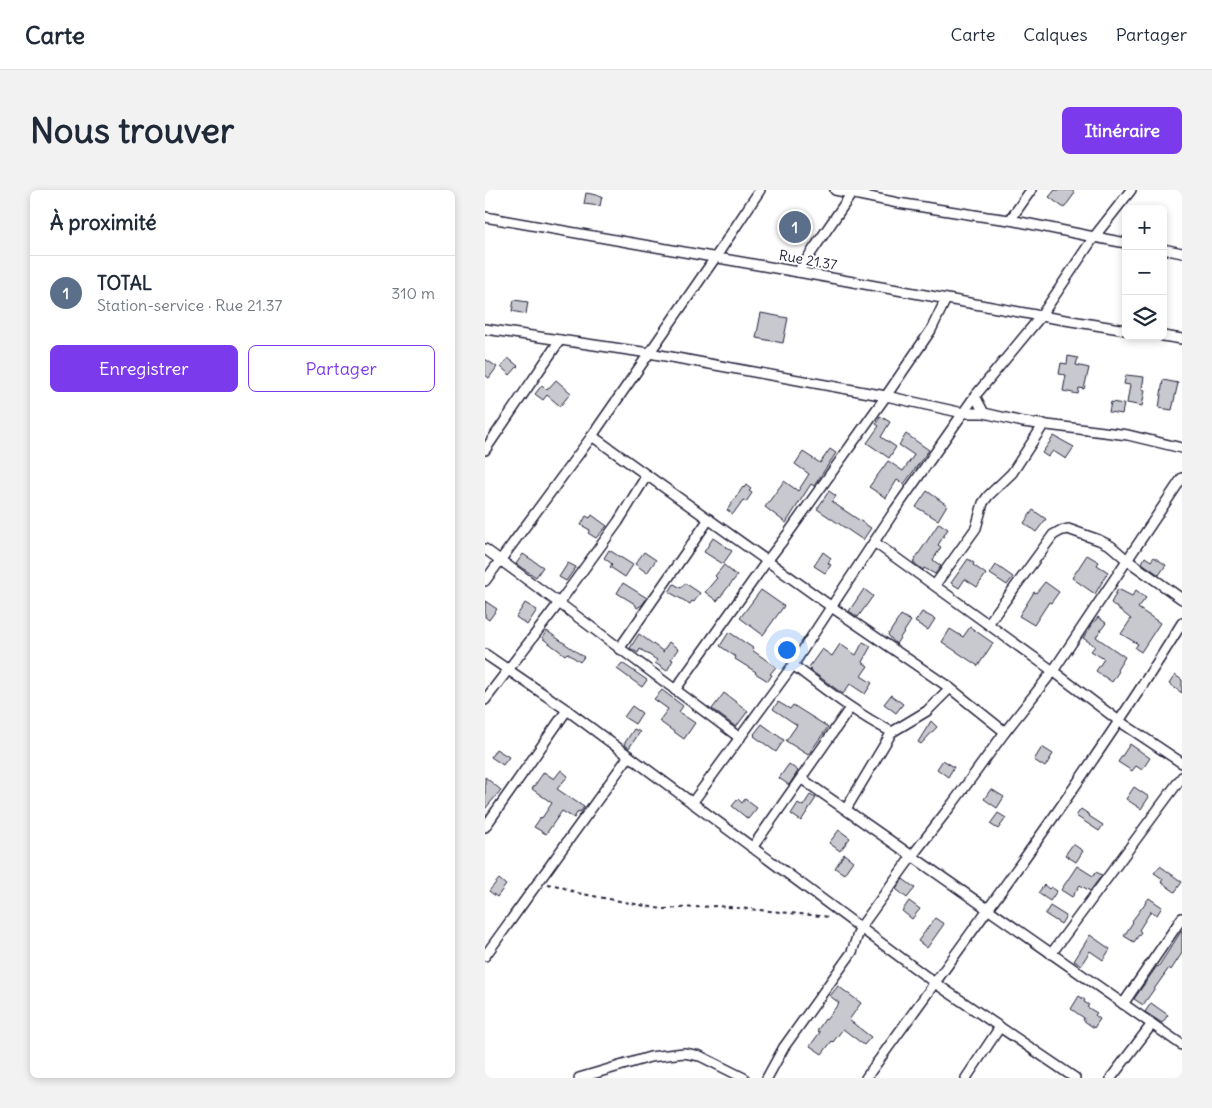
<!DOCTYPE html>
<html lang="fr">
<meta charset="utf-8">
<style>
:root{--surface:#fff;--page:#f2f2f3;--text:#1f2937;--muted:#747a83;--line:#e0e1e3;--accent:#7c3aed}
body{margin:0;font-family:Delius,sans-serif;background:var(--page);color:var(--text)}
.controls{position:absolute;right:15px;top:15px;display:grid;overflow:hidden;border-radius:8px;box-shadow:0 2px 8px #0003}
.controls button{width:45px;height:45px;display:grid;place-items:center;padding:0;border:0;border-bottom:1px solid var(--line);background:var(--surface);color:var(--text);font:25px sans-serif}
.you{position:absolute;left:301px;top:459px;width:18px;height:18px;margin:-12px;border:4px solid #fff;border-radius:50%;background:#1a73e8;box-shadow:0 0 0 8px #1a73e833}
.badge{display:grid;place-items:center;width:32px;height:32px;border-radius:50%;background:var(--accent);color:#fff;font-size:16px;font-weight:700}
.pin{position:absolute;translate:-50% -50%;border:2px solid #fff;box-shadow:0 1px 5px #0006}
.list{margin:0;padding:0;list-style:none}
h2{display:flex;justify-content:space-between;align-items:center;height:65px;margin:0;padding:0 20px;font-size:21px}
h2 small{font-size:16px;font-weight:400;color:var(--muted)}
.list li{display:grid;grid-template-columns:32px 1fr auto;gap:15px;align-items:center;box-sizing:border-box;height:75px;padding:0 20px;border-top:1px solid var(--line)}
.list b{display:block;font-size:19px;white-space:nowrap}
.list p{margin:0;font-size:16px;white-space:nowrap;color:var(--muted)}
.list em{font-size:16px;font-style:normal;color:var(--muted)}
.actions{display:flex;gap:10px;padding:15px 20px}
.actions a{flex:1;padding:11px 0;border:1px solid var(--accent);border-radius:8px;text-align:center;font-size:18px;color:var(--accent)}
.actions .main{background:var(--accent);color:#fff}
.icon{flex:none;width:28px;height:28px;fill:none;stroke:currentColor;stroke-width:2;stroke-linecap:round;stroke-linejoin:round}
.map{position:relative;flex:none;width:697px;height:888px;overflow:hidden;border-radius:8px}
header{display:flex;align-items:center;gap:30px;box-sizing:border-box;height:70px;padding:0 25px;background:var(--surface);border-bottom:1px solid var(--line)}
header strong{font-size:24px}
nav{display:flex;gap:28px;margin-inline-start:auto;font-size:18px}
.intro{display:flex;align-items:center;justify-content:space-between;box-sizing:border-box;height:120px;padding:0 30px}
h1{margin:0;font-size:35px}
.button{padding:12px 22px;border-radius:8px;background:var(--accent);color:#fff;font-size:18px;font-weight:700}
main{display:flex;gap:30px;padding:0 30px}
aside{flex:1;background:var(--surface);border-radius:8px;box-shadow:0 2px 8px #0003}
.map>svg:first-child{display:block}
.building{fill:#c8c8cf;stroke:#22223b}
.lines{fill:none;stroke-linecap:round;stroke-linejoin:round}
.minor-casing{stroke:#22223b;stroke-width:12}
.path{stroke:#22223b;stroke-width:2;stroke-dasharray:4 4;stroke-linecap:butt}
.minor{stroke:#fff;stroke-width:9}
.labels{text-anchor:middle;stroke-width:4;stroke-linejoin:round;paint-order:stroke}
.street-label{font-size:14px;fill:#22223b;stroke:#fff}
</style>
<header>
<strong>Carte</strong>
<nav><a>Carte</a><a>Calques</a><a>Partager</a></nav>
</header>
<div class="intro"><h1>Nous trouver</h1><a class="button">Itinéraire</a></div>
<main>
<aside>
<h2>À proximité<small></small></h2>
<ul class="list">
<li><span class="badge" style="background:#5c6f8a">1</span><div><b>TOTAL</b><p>Station-service · Rue 21.37</p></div><em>310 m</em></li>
</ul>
<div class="actions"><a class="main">Enregistrer</a><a>Partager</a></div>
</aside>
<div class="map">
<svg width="697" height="888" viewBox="0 0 697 888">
<rect width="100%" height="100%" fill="#fff"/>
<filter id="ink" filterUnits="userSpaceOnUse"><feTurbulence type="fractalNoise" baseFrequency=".02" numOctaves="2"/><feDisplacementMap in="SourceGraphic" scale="10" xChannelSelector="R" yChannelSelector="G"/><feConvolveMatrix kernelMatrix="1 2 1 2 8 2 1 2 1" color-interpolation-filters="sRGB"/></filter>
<g filter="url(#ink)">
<g class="building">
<path d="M570,0H586L590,3L579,18L564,7Z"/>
<path d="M101,3L117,6L115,16L99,14Z"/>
<path d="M29,110L43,112L41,124L27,121Z"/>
<path d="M276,123L303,128L298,153L271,148Z"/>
<path d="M583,166L593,168L591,175L604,178L599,199L594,198L593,204L578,201L581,185L574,184L576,173L582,174Z"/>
<path d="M23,168L33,176L25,185L16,177Z"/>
<path d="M0,169L12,177L4,188L0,185Z"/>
<path d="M641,185L659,187L657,199L660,200L657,216L642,213L645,195L639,194Z"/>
<path d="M71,190L86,203L75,216L62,205L58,210L50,204L57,195L62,200Z"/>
<path d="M678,190L693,193L687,220L674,218Z"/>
<path d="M626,212L639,214L637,224L624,222Z"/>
<path d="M395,226L405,232L396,247L411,257L404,268L382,253L394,236L391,234Z"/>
<path d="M421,244L444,260L419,294L412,290L401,308L384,297L403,271L418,281L429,265L414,255Z"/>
<path d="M569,246L589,257L581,269L568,261L563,267L557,263Z"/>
<path d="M345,259L351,263L329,296L326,294L301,333L280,317L299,291L313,301L324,284L310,274L318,262L335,273Z"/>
<path d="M261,295L266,299L264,301L267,303L261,312L258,310L248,324L242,320L258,297L259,298Z"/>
<path d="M344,301L351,306L347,312L386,338L378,350L332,319Z"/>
<path d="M442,301L462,315L453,330L431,317Z"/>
<path d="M548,320L561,329L551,342L539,333Z"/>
<path d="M107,325L122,336L111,348L103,343L105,340L96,335L101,326L105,328Z"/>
<path d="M454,333L463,339L453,355L456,357L448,370L456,376L450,384L439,378L438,380L428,372Z"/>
<path d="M228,348L247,361L238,374L219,362Z"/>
<path d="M124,360L148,375L140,387L125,377L127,374L119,368Z"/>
<path d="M159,362L171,370L162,383L150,374Z"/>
<path d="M338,362L346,368L343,373L346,375L340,383L329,376Z"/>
<path d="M38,364L58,377L51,387L31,374Z"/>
<path d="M602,365L614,372L612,375L623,382L610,404L587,388Z"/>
<path d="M660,367L666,371L669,367L681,375L674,385L657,373Z"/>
<path d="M483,369L489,373L488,375L501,384L492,397L480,389L474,398L466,393Z"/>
<path d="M83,373L91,377L81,391L74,387Z"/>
<path d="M239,375L252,386L232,411L220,402L232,388L230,386Z"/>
<path d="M511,375L528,387L522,395L505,384Z"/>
<path d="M560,392L574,402L566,413L564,412L549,435L534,426L549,402L551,403Z"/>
<path d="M138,393L162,408L157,415L152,418L150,414L132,403Z"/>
<path d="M200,393L215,403L209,412L207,411L205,414L184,402L189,394L196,398Z"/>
<path d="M379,399L388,406L373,427L364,421Z"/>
<path d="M633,399L647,406L651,400L661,408L653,418L675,433L656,462L650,458L653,454L636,444L646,429L626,413Z"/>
<path d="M276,400L299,416L278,445L255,428Z"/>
<path d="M0,411L12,419L4,430L0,427Z"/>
<path d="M40,413L52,420L42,435L31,427Z"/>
<path d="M437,422L450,429L443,440L430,432Z"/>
<path d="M416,425L426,431L411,454L403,445Z"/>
<path d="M613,427L621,433L611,447L640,467L632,480L634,481L627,492L611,481L619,469L606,461L610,456L598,448Z"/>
<path d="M485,437L508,453L493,476L457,452L465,439L478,447Z"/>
<path d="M62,441L99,467L95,472L82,463L80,465L57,448Z"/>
<path d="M244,442L268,458L267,460L291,477L285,484L287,485L283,491L270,483L271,482L250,469L251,467L235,456Z"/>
<path d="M154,444L179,462L178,461L184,452L193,459L186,469L188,470L182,481L170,473L172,470L155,459L153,463L145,458Z"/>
<path d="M378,452L386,456L377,472L383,476L376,486L387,493L380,504L365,494L358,504L325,480L326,479L324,477L337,459L347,466L355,454L371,465Z"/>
<path d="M137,473L162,490L157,497L132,479Z"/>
<path d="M690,485L697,490V503L684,494Z"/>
<path d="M177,500L198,516L194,522L210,533L199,549L174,531L183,519L169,509Z"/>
<path d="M239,503L263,521L251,537L227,519Z"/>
<path d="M406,505L418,514L411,523L399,514Z"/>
<path d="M293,512L305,519L308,515L343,537L323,565L301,551L312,535L288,519Z"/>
<path d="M147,516L157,523L150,534L139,527Z"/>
<path d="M446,531L452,537L436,554L433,552Z"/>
<path d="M277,534L299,550L291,562L269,546L270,545L269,544Z"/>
<path d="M149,539L155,542L144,558L139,554Z"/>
<path d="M645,554L665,568L657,580L651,576L647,581L633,572Z"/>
<path d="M557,557L568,564L560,577L549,570Z"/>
<path d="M11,559L24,567L18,575L6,567Z"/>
<path d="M458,570L469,577L463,587L452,579Z"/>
<path d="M304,574L313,581L304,595L294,588Z"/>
<path d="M76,580L83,586L72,599L99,617L95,622L93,621L89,628L77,621L61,644L49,637L56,627L57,628L67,613L47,599L59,582L69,589Z"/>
<path d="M0,587L16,600L0,619Z"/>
<path d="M649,597L664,607L656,619L641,609Z"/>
<path d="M506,599L519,607L512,618L499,609Z"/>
<path d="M325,605L331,608L316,631L306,624L313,613L318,616Z"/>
<path d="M253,609L257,613L260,609L272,618L263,629L247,616Z"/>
<path d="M596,619L605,625L604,626L618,635L614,641L591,626Z"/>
<path d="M513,623L521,628L513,639L505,634Z"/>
<path d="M354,640L365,648L355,661L344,653Z"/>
<path d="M588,654L598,661L591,672L580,665Z"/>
<path d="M359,664L368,671L359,684L350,678Z"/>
<path d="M592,676L608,686L611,682L617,685L605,701L595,695L587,707L576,700Z"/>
<path d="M675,676L697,692L690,702L676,692L678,689L669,683Z"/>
<path d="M14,689L21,695L12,707L4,701Z"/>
<path d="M418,689L430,698L422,708L411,699Z"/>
<path d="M559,695L564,699L566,697L572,701L565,711L553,703Z"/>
<path d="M664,708L677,717L672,725L666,721L654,740L656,742L649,752L639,746L648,732L647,731Z"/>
<path d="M424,711L435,719L427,729L417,721Z"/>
<path d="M565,716L581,726L576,734L560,724Z"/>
<path d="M450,728L459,734L442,758L433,751Z"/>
<path d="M697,740V763L686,780L684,778L658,815L649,809L672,776L673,777Z"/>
<path d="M605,745L625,759L618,770L605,761L596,775L589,771Z"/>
<path d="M353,796L376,813L364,830L386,847L379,855L358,839L348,852L347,851L337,864L325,856L335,842L332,841L340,829L341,830L354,813L345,806Z"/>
<path d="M594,806L600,810L599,812L604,815L602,817L612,823L610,825L615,829L609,838L598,830L599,828L586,819Z"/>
<path d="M666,813L683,825L677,833L660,822Z"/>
</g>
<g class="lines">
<g class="minor-casing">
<g id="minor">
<path d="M350,0L413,13L502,27L525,30L609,47L641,53"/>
<path d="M0,27L313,82L556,126L641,140"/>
<path d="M525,30L546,0"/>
<path d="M678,59L697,63"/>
<path d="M313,82L369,0"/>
<path d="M0,139L164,163L401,206L478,223H499"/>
<path d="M678,146L697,149"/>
<path d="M490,206L499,223L538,232L643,245L697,258"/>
<path d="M107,246L351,420L465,498L520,542L568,481L634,531L697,573"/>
<path d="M0,260L75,150"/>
<path d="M389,352L568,481L697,288"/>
<path d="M0,359L74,413L255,548"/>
<path d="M0,391L107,246L230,68L275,0"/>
<path d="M450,395L491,338L498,313L503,306L527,283L559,234"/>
<path d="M503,434L568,345L575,341L583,339L614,350L626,356L642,370L697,409"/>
<path d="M134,459L224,329"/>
<path d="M0,464L82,520L450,793L590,888"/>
<path d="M308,475C340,499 371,524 407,542"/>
<path d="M190,500L282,371L302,345L401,206L446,140L461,109"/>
<path d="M0,510L74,413L133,332L162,285"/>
<path d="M317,589L697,855"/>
<path d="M207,613L308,475L410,320L490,206L556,126L609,47L646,0"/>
<path d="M361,619L407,542L442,521L465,498"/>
<path d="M0,637L82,520"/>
<path d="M267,658L365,518"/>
<path d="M566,764L697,587"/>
<path d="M0,766L144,566"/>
<path d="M638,814L697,728"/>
<path d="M94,888L165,867L199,863L215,866L259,888"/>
<path d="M282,888L299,857L367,762L375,738L427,666L468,613L520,542"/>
<path d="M381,888C489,738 600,590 697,433"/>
<path d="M481,888L515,837"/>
<path d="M626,888L667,834"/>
</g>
</g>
<path class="path" d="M62,694L74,696L92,703L177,719L233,716L346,727"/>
<use href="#minor" class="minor"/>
</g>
</g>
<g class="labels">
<g class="street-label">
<text transform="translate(323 70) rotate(10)" y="5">Rue 21.37</text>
</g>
</g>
</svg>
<div class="controls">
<button>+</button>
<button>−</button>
<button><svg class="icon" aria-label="layers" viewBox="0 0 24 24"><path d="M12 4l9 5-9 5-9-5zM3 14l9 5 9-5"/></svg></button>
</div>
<div class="you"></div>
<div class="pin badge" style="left:310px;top:37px;background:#5c6f8a">1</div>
</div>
</main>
